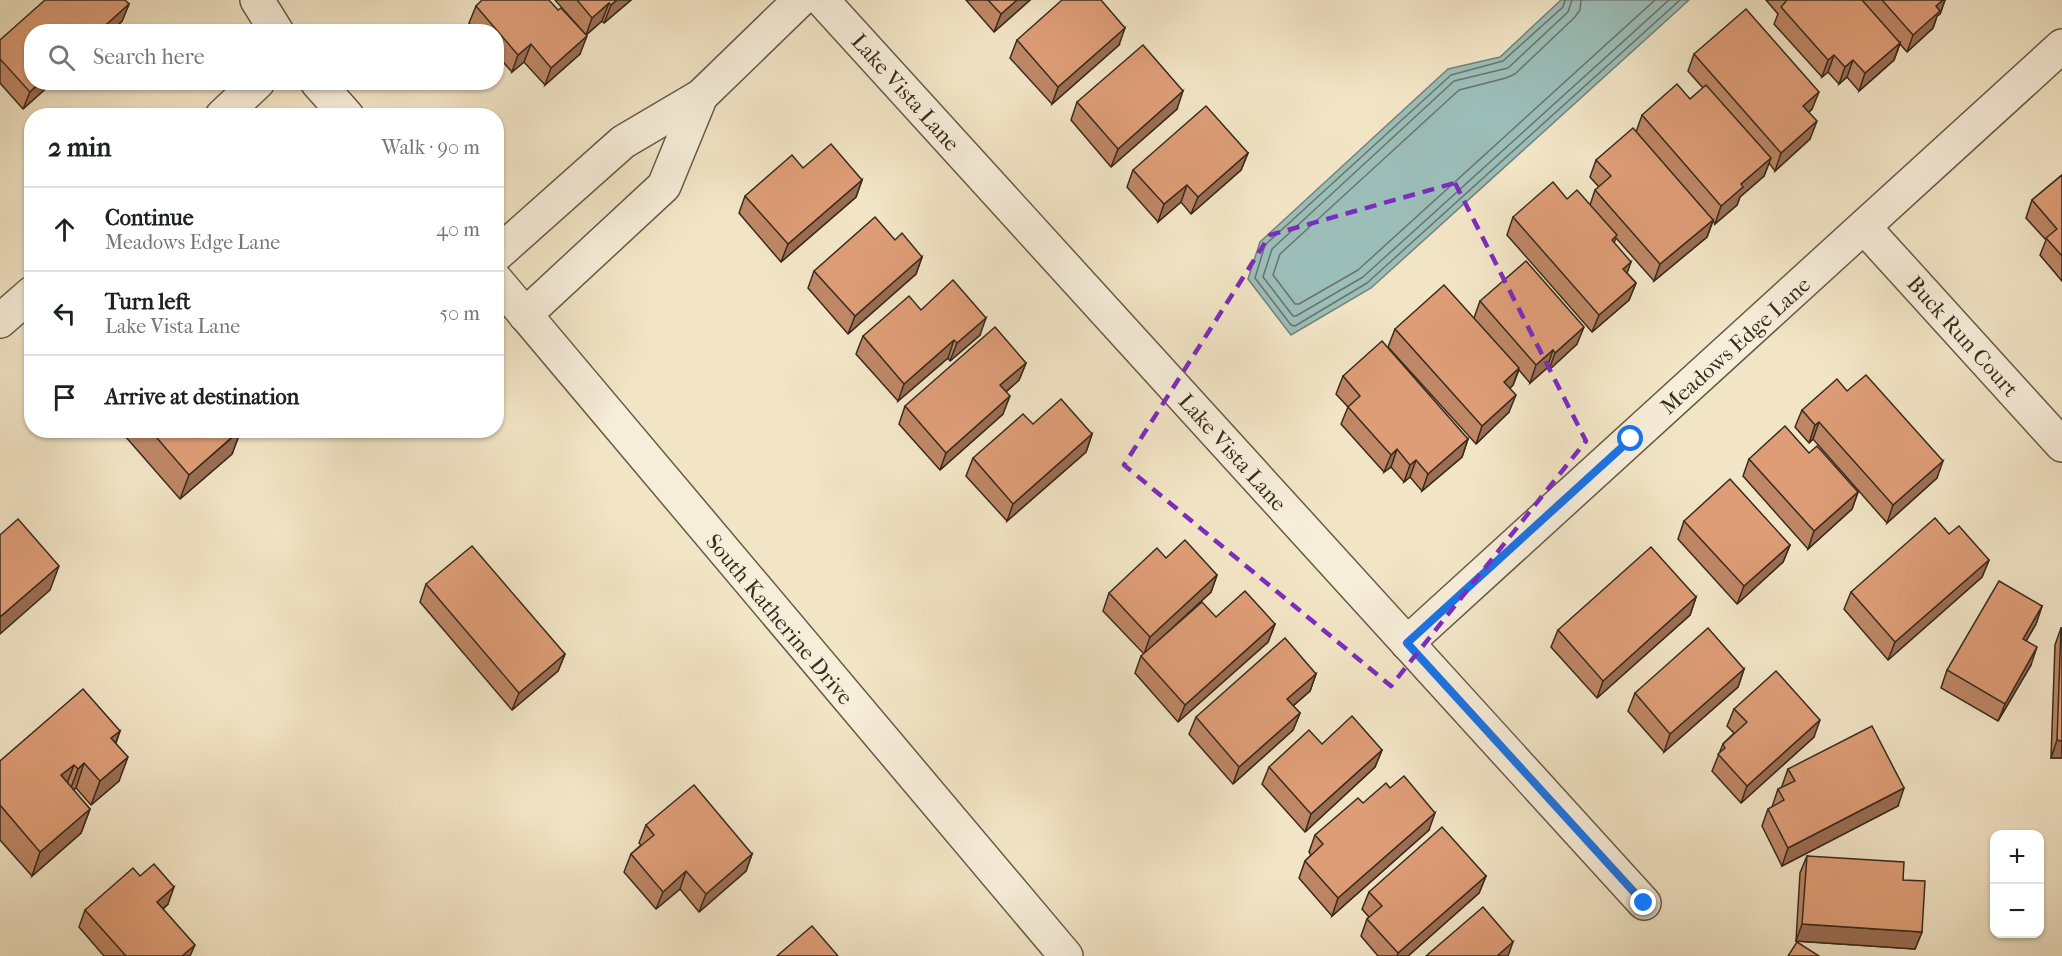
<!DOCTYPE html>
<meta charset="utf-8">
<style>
:root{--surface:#fff;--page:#f6f6f6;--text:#202124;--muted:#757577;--line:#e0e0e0}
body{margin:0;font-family:"IM FELL French Canon",serif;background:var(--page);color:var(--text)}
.controls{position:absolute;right:18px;bottom:18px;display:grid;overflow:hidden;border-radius:12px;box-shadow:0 2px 4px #0004}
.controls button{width:54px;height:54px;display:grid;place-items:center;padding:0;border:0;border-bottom:2px solid var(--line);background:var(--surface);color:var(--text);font:30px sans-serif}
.stop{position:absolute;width:18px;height:18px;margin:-14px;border:4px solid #1a73e8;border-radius:50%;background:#fff}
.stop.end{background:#1a73e8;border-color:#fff;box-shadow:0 2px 6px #0008}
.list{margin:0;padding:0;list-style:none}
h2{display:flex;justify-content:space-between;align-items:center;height:78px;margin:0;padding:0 24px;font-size:26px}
h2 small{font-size:20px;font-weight:400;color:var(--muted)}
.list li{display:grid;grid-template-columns:39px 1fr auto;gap:18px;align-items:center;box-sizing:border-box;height:84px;padding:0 24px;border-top:2px solid var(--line)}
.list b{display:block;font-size:22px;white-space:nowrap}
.list p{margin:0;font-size:20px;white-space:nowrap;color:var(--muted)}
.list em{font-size:20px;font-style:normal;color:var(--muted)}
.icon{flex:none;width:33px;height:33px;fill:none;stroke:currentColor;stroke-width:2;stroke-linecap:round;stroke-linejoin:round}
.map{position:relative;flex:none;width:2062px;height:956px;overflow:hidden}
.search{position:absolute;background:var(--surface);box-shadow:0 2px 4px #0004;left:24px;top:24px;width:480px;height:66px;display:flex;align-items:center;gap:15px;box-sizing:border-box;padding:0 21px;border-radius:24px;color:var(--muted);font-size:22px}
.panel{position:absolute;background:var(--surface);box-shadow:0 2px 4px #0004;left:24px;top:108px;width:480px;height:330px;border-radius:24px}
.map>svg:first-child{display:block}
.water{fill:#9cbeb9;stroke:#74837b;stroke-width:1.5}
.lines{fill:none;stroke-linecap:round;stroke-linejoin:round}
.shore{stroke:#6a746b;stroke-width:1.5}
.street-casing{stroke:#675a47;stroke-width:36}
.street{stroke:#f7eeda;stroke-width:33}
.wall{fill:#bf8766;stroke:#392b1d;stroke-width:1.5}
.shaded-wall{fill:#9b6e53;stroke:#392b1d;stroke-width:1.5}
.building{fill:#de9d77;stroke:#392b1d;stroke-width:1.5}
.route{stroke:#1a73e8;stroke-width:8}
.marked{fill:none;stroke:#7b2cbf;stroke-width:4.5;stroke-dasharray:12 8;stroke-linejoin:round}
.labels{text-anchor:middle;stroke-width:5;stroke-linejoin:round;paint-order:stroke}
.street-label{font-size:22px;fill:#392b1d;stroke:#f7eeda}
</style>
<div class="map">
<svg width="2062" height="956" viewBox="0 0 2062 956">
<rect width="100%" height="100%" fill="#f2e5c6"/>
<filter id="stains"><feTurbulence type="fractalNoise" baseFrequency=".00333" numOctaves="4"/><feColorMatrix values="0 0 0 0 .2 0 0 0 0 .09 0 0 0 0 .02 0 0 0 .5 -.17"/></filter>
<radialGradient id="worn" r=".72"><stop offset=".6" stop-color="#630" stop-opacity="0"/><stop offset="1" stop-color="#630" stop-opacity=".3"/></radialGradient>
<path class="water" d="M1561,0H1689L1371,288L1291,335L1248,279L1260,242L1448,69L1500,57Z"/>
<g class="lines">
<g class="shore">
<path d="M1565,0L1563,7L1503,61L1451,75L1265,245L1255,278L1291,325L1295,326L1367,283L1680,0"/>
<path d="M1572,0L1568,12L1508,68L1454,81L1272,249L1263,277L1293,316H1296L1363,277L1669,0"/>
<path d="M1581,0L1580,10L1574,18L1515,74L1506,78L1459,90L1280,254L1273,275L1295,304H1299L1358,270L1655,0"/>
</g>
<g class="street-casing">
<g id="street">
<path d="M257,0L277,32"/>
<path d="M822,0L1644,903"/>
<path d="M317,82L347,116"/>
<path d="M222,116L258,82"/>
<path d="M1864,227L2062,445"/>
<path d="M496,255L623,142L701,96L800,0"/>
<path d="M496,280L1066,956"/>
<path d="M525,315L664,186L701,96"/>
<path d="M0,321L32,293"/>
<path d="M1407,643L2062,46"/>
</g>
</g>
<use href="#street" class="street"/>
</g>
<g class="wall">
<path d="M555,0H631L604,23L602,21L586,35Z"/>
<path d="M966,0H1030L994,32Z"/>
<path d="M1766,0H1945L1940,14L1937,16L1933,28L1907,52L1900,44L1894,60L1859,91L1847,77L1839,84L1828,72L1822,77L1774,24L1778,14Z"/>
<path d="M129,4L122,21L111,32H32L53,82L23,109L0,83V40Z"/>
<path d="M476,6L580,54L545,85L524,62L512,72L496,54V32H477L469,23Z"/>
<path d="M1017,40L1119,45L1052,104L1010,58Z"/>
<path d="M1694,54L1812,109L1809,112L1810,139L1775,171L1769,163L1764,176L1740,197L1737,205L1715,224L1713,221L1707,237L1654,281L1616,238L1614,243L1627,273L1636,283L1629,300L1592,332L1507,235L1513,217L1567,199L1590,205L1595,190L1599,187L1590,177L1596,160L1636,132L1642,115L1690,99L1703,88L1688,71Z"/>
<path d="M1077,102L1177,109L1111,167L1071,120Z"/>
<path d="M1248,153L1241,170L1191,214L1181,202L1158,222L1127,187L1133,170Z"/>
<path d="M803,168L862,180L856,197L781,262L739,213L745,196Z"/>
<path d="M2062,175V281L2040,255L2046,240L2026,218L2032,200Z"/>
<path d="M895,240L922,257L916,274L848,334L808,288L814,271Z"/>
<path d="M1480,301L1577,344L1549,370L1547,368L1530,383L1519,370L1513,385L1510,388L1509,412L1476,444L1388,347L1395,329L1474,318Z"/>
<path d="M921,310L980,335L950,361L948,358L898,401L856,354L863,336Z"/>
<path d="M1026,363L1019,380L1006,392L1003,414L940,470L899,424L905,406Z"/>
<path d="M1343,376L1468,439L1462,457L1422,491L1410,477L1404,482L1391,467L1384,472L1341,424L1348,407L1336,394Z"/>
<path d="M1802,410L1937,478L1887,523L1813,439L1809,443L1795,427Z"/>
<path d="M1033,424L1092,434L1086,452L1007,521L966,476L973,458Z"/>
<path d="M127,430H241L232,454L180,499L125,436Z"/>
<path d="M1749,459L1858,492L1852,509L1808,549L1743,476Z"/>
<path d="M1684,521L1790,545L1783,562L1737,604L1678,539Z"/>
<path d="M1949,534L1989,560L1982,577L1888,660L1844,609L1851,592Z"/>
<path d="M1166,558L1217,575L1211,592L1167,633L1216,617L1275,624L1268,642L1178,722L1135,673L1141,656L1144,654L1103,611L1109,593Z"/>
<path d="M426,584L565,654L558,671L512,710L420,602Z"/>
<path d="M1696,597L1690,615L1597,698L1551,647L1558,630Z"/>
<path d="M2042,606L2036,624L2026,641L2031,665L1998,721L1941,688L1947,670Z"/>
<path d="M2061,628H2062V758H2051L2055,645Z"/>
<path d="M1744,669L1738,687L1664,752L1628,711L1635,693Z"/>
<path d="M1316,674L1310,691L1293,706L1300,713L1293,730L1233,784L1189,734L1196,717Z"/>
<path d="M1734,709L1814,737L1741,803L1712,771L1723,744L1734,733L1727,726Z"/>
<path d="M120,731L116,743L119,781L91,805L76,788L73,790L90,809L81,833L32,876L0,840V761Z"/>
<path d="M1322,744L1382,750L1375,767L1305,832L1262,784L1269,767Z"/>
<path d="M1788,769L1898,806L1782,866L1762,826L1768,809L1772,807L1778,789L1782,787V786Z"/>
<path d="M1363,803L1429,830L1332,916L1299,878L1305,861L1311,855L1309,852L1315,835Z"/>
<path d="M646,825L752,854L746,871L699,912L680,889L656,909L624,872L631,854L641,845L639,843Z"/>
<path d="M1807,856L1903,880L1922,932L1915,949L1796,941L1800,873Z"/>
<path d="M140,876L168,904L163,909L190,956H104L79,927L85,910Z"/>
<path d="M1486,876L1479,893L1408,956H1378L1361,936L1367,919L1369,917L1362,909L1369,892Z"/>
</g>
<g class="shaded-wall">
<path d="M617,0H631L604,23L611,5Z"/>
<path d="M1017,0H1030L994,32L1001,14Z"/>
<path d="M1943,0H1945L1940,14L1937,16L1933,28L1907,52L1913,35L1936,6Z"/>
<path d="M609,3L602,21L586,35L592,18Z"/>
<path d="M129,4L122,21L111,32H98Z"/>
<path d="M1125,28L1119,45L1052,104L1058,87Z"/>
<path d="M587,36L580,54L545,85L551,68Z"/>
<path d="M1900,43L1894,60L1859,91L1865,73Z"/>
<path d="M531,44L524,62L512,72L518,55Z"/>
<path d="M1834,55L1828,72L1822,77L1828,60Z"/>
<path d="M1853,60L1847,77L1839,84L1845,67Z"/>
<path d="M40,82H53L23,109L30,92Z"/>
<path d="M1183,91L1177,109L1111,167L1118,149Z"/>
<path d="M1819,92L1812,109L1797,123L1803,106Z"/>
<path d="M1817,121L1810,139L1775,171L1781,153Z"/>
<path d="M1248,153L1241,170L1191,214L1198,197Z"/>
<path d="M1771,158L1764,176L1740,197L1737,205L1715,224L1721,206L1741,184Z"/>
<path d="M862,180L856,197L781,262L788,244Z"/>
<path d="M1187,185L1181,202L1158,222L1164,204Z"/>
<path d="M1713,220L1707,237L1654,281L1660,264Z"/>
<path d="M922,257L916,274L848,334L855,316Z"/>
<path d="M1631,262L1625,279L1623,269Z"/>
<path d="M1636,283L1629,300L1592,332L1599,315Z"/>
<path d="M986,318L980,335L950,361L957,343Z"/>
<path d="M1584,327L1577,344L1549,370L1555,353Z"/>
<path d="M954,340L948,358L898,401L904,384Z"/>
<path d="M1553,350L1547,368L1530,383L1536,365Z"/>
<path d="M1026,363L1019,380L994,402L1000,385Z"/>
<path d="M1519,368L1513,385L1497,399L1504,382Z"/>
<path d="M1516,395L1509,412L1476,444L1482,426Z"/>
<path d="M1010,396L1003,414L940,470L946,453Z"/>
<path d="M1819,422L1813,439L1809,443L1815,425Z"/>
<path d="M241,430L232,454L180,499L189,475Z"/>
<path d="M1092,434L1086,452L1007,521L1013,504Z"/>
<path d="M1468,439L1462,457L1422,491L1428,474Z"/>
<path d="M1397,449L1391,467L1384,472L1391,455Z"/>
<path d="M1416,460L1410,477L1404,482L1410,465Z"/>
<path d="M1943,461L1937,478L1887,523L1893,505Z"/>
<path d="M1858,492L1852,509L1808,549L1814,531Z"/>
<path d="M1790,545L1783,562L1737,604L1744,586Z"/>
<path d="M1989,560L1982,577L1888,660L1895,642Z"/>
<path d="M59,566L50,590L0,634V617Z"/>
<path d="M1217,575L1211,592L1144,654L1150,637Z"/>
<path d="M1696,597L1690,615L1597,698L1603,681Z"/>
<path d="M2042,606L2036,624L2017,656L2023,639Z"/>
<path d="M1275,624L1268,642L1178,722L1185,705Z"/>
<path d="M2037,647L2031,665L1998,721L2005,704Z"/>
<path d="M565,654L558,671L512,710L519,693Z"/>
<path d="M1744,669L1738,687L1664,752L1670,734Z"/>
<path d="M1316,674L1310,691L1281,716L1287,699Z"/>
<path d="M1300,713L1293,730L1233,784L1239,767Z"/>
<path d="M1820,720L1814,737L1741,803L1747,786Z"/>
<path d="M120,731L111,755V738Z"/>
<path d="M2057,740L2062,741V758H2051Z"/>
<path d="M1382,750L1375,767L1305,832L1311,814Z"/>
<path d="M128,757L119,781L91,805L100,781Z"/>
<path d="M84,763L76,788L69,793L78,769Z"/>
<path d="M74,765L65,789L61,775Z"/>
<path d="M1904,788L1898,806L1782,866L1788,848Z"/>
<path d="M90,809L81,833L32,876L40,852Z"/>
<path d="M1435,813L1429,830L1332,916L1338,898Z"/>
<path d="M752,854L746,871L699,912L706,894Z"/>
<path d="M686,871L680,889L656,909L663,892Z"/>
<path d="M1486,876L1479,893L1408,956H1397L1398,953Z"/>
<path d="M174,887L168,904L151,919L157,902Z"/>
<path d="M1802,924L1922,932L1915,949L1796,941Z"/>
<path d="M1513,942L1508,956H1497Z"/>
<path d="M195,945L190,956H182Z"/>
</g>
<g class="building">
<path d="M45,0H125L129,4L98,32H32V82H40L30,92L0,59V40Z"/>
<path d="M482,0H549L558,10L561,8L587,36L551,68L531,44L518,55L476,6Z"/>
<path d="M577,0H617L611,5L609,3L592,18Z"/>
<path d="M988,0H1017L1001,14Z"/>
<path d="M1062,0H1101L1125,28L1058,87L1017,40Z"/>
<path d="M1787,0H1862L1900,43L1865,73L1853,60L1845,67L1834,55L1828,60L1781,7Z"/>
<path d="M1882,0H1943L1936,6L1940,11L1913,35Z"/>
<path d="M1746,9L1819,92L1803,106L1817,121L1781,153L1694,54Z"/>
<path d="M1143,45L1183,91L1118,149L1077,102Z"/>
<path d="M1677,84L1690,99L1706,85L1771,158L1741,184L1743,187L1721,206L1642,115Z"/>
<path d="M1206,106L1248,153L1198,197L1187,185L1164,204L1133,170Z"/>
<path d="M1633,128L1713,220L1660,264L1595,190L1611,176L1596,160Z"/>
<path d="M831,144L862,180L788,244L745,196L792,155L803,168Z"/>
<path d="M2062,175V256L2046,238L2057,229L2032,200Z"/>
<path d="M1553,182L1567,199L1577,190L1617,235L1612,240L1631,262L1623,269L1636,283L1599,315L1513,217Z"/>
<path d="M875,217L895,240L902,233L922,257L855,316L814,271Z"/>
<path d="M1526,261L1584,327L1555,353L1553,350L1536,365L1480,301Z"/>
<path d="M953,280L986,318L957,343L954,340L904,384L863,336L909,296L921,310Z"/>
<path d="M1444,285L1519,368L1504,382L1516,395L1482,426L1395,329Z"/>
<path d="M995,327L1026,363L1000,385L1010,396L946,453L905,406Z"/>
<path d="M1382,341L1468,439L1428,474L1416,460L1410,465L1397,449L1391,455L1348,407L1360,396L1343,376Z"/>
<path d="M1866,375L1943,461L1893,505L1819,422L1815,425L1802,410L1837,379L1847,391Z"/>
<path d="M1061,399L1092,434L1013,504L973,458L1023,414L1033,424Z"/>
<path d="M1785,426L1809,453L1817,446L1858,492L1814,531L1749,459Z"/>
<path d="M150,430H240L189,475Z"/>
<path d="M1730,479L1790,545L1744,586L1684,521Z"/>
<path d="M1935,518L1949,534L1959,526L1989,560L1895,642L1851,592Z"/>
<path d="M18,519L59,566L0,617V535Z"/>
<path d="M1185,540L1217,575L1150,637L1109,593L1157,548L1166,558Z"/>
<path d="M472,546L565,654L519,693L426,584Z"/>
<path d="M1651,547L1696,597L1603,681L1558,630Z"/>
<path d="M1999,581L2042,606L2023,639L2037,647L2005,704L1947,670Z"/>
<path d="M1245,591L1275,624L1185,705L1141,656L1202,602L1216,617Z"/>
<path d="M1708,628L1744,669L1670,734L1635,693Z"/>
<path d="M2061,628H2062V741L2057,740Z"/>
<path d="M1285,638L1316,674L1287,699L1300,713L1239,767L1196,717Z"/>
<path d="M1776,671L1820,720L1747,786L1718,754L1725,748L1723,744L1747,722L1734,709Z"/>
<path d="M83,689L120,731L111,738L128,757L100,781L84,763L78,769L74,765L61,775L90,809L40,852L0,805V761Z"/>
<path d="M1352,716L1382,750L1311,814L1269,767L1309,730L1322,744Z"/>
<path d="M1872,726L1904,788L1788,848L1768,809L1784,800L1778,789L1795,781L1788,769Z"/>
<path d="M1404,776L1435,813L1338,898L1305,861L1323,844L1315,835L1358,798L1363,803L1386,783L1390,788Z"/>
<path d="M694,785L752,854L706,894L686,871L663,892L631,854L654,835L646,825Z"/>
<path d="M1442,827L1486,876L1398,953L1367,919L1382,906L1369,892Z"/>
<path d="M1807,856L1904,862L1903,880L1925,881L1922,932L1802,924Z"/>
<path d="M154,864L174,887L157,902L195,945L182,956H126L85,910L133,868L140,876Z"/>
<path d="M1483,907L1513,942L1497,956H1426Z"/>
<path d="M812,926L838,956H777Z"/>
<path d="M1797,942L1819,956H1788Z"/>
</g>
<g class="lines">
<path class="route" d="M1631,439L1407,643L1644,903"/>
</g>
<path class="marked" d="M1455,183L1586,441L1391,686L1124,465L1270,235Z"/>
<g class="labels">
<g class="street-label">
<text transform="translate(906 92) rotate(48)" y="8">Lake Vista Lane</text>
<text transform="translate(1963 336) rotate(48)" y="8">Buck Run Court</text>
<text transform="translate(1735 345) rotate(-42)" y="8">Meadows Edge Lane</text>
<text transform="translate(1233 452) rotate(48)" y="8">Lake Vista Lane</text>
<text transform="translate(780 619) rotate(50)" y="8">South Katherine Drive</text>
</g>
</g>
<rect width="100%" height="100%" filter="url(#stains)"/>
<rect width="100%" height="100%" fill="url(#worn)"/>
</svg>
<div class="controls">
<button>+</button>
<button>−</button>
</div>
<div class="stop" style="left:1631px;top:439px"></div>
<div class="stop end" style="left:1644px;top:903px"></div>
<div class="search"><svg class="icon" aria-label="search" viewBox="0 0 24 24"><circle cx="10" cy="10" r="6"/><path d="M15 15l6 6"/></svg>Search here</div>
<section class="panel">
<h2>2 min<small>Walk · 90 m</small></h2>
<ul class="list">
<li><svg class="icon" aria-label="ahead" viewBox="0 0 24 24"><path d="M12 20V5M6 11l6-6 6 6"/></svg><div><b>Continue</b><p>Meadows Edge Lane</p></div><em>40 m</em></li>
<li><svg class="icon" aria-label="left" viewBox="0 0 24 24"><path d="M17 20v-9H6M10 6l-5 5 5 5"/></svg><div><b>Turn left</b><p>Lake Vista Lane</p></div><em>50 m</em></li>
<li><svg class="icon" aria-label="arrive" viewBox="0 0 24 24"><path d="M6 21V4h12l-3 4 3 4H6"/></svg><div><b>Arrive at destination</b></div></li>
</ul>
</section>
</div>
